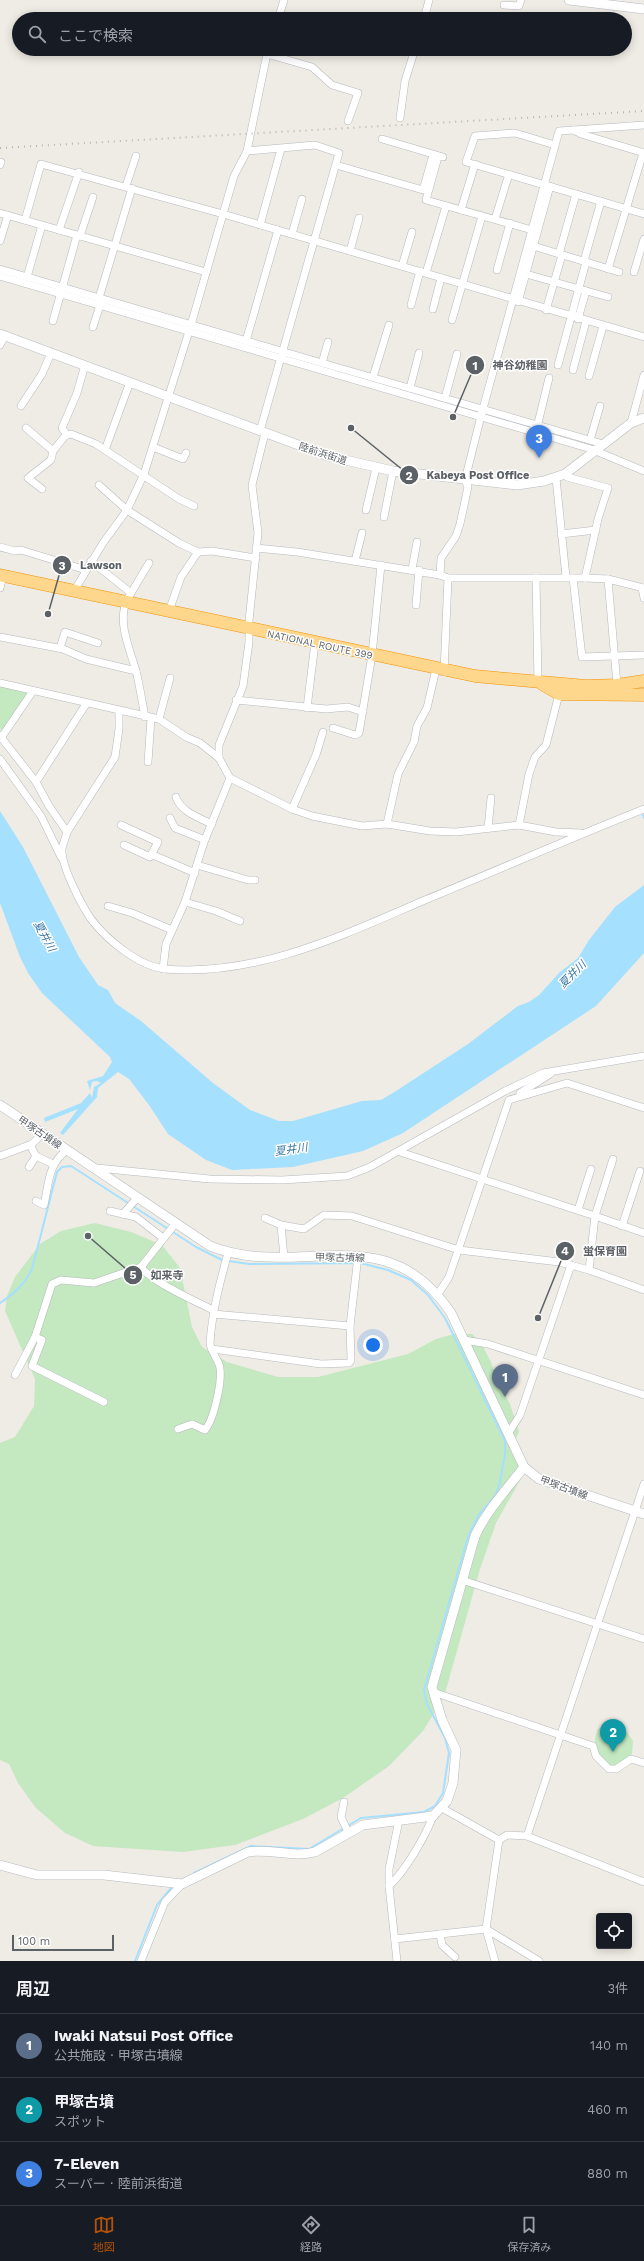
<!DOCTYPE html>
<html lang="ja">
<meta charset="utf-8">
<style>
:root{--surface:#171b24;--page:#242831;--text:#f1f3f6;--muted:#9ea1a6;--line:#363941;--accent:#b45309}
body{margin:0;font-family:"Work Sans","Noto Sans JP",sans-serif;background:var(--page);color:var(--text)}
.controls{position:absolute;right:12px;bottom:12px;display:grid;overflow:hidden;border-radius:4px;box-shadow:0 2px 10px #0003}
.controls button{width:36px;height:36px;display:grid;place-items:center;padding:0;border:0;border-bottom:1px solid var(--line);background:var(--surface);color:var(--text);font:20px sans-serif}
.scale{position:absolute;left:12px;bottom:10px;width:102px;box-sizing:border-box;padding-left:4px;border:2px solid #5c6166;border-top:0;font-size:11px;line-height:14px;white-space:nowrap;color:#5c6166;-webkit-text-stroke:3px #fff;paint-order:stroke}
.you{position:absolute;left:373px;top:1345px;width:14px;height:14px;margin:-10px;border:3px solid #fff;border-radius:50%;background:#1a73e8;box-shadow:0 0 0 6px #1a73e833}
.badge{display:grid;place-items:center;width:26px;height:26px;border-radius:50%;background:var(--accent);color:#fff;font-size:13px;font-weight:700}
.pin{position:absolute;translate:-50% -33px;filter:drop-shadow(0 1px 2px #0008)}
.pin::after{content:'';position:absolute;top:21px;width:14px;height:12px;background:inherit;clip-path:polygon(0 0,100% 0,50% 100%)}
.list{margin:0;padding:0;list-style:none}
h2{display:flex;justify-content:space-between;align-items:center;height:52px;margin:0;padding:0 16px;font-size:17px}
h2 small{font-size:13px;font-weight:400;color:var(--muted)}
.list li{display:grid;grid-template-columns:26px 1fr auto;gap:12px;align-items:center;box-sizing:border-box;height:64px;padding:0 16px;border-top:1px solid var(--line)}
.list b{display:block;font-size:15px;white-space:nowrap}
.list p{margin:0;font-size:13px;white-space:nowrap;color:var(--muted)}
.list em{font-size:13px;font-style:normal;color:var(--muted)}
.icon{flex:none;width:22px;height:22px;fill:none;stroke:currentColor;stroke-width:2;stroke-linecap:round;stroke-linejoin:round}
.map{position:relative;flex:none;width:644px;height:1961px;overflow:hidden}
.search{position:absolute;background:var(--surface);box-shadow:0 2px 10px #0003;left:12px;right:12px;top:12px;height:44px;display:flex;align-items:center;gap:10px;box-sizing:border-box;padding:0 14px;border-radius:22px;color:var(--muted);font-size:15px}
.sheet{height:244px;background:var(--surface)}
nav{display:flex;justify-content:space-around;align-items:center;box-sizing:border-box;height:56px;border-top:1px solid var(--line);background:var(--surface);font-size:11px;color:var(--muted)}
nav a{display:grid;justify-items:center;gap:2px}
nav .on{color:var(--accent)}
.map>svg:first-child{display:block}
.green{fill:#c4e8c0}
.water{fill:#a5e0ff}
.lines{fill:none;stroke-linecap:round;stroke-linejoin:round}
.stream{stroke:#a5e0ff;stroke-width:2}
.street-casing{stroke:#b5b8bc;stroke-width:8}
.secondary-casing{stroke:#b6babf;stroke-width:10}
.highway-casing{stroke:#f49100;stroke-width:13}
.street{stroke:#fff;stroke-width:7}
.secondary{stroke:#fff;stroke-width:9}
.highway{stroke:#ffd78c;stroke-width:12}
.rail{stroke:#b3b4b5;stroke-width:2;stroke-dasharray:1 5;stroke-linecap:butt}
.labels{text-anchor:middle;stroke-width:3;stroke-linejoin:round;paint-order:stroke}
.street-label{font-size:10px;fill:#5c6166;stroke:#fff}
.water-label{font-size:11px;font-style:italic;fill:#3877a3;stroke:#fff}
.leader{fill:none;stroke:#5c6166;stroke-width:1.5}
.callout-dot{fill:#5c6166;stroke:#fff;stroke-width:1.5}
.mark-label{font-size:12px;text-anchor:middle;font-weight:bold;fill:#fff}
.callout-label{font-size:11px;text-anchor:middle;font-weight:bold;fill:#5c6166;stroke:#fff;stroke-width:3;stroke-linejoin:round;paint-order:stroke}
</style>
<div class="map">
<svg width="644" height="1961" viewBox="0 0 644 1961">
<rect width="100%" height="100%" fill="#efece5"/>
<g class="green">
<path d="M0,686L29,693L2,731L0,728Z"/>
<path d="M95,1223L131,1232L162,1245L180,1268L192,1327L202,1347L227,1362L278,1377H318L408,1354L436,1339L454,1334H472L481,1343L491,1362L498,1383L510,1404L519,1432L514,1442L528,1463L523,1475L496,1523L480,1569L444,1697L423,1731L389,1766L343,1798L303,1819L235,1845L183,1852L93,1846L65,1833L36,1808L18,1783L9,1764L0,1760V1443L15,1437L34,1406L35,1379L5,1311L7,1296L15,1277L40,1244L61,1231Z"/>
<path d="M604,1726L627,1732L633,1741L632,1754L614,1768C598,1758 590,1747 598,1729Z"/>
</g>
<path class="water" d="M0,811L23,847L79,957L98,985L108,990L115,1003L141,1021L213,1083L250,1110L279,1121H293L362,1101L381,1100L396,1091L468,1044L518,1006L529,1002L539,995L560,972L578,958L589,940L615,907L644,885V953L596,1006L403,1133L363,1151L293,1167L232,1170L206,1160L168,1134L149,1105L129,1079L118,1072L98,1088L97,1097L63,1135L60,1133L78,1109L45,1122L44,1118L81,1103L90,1093L92,1098L94,1087L101,1083L97,1081L92,1082L90,1090L87,1081L103,1076L112,1062L110,1057L42,993L28,973L20,957L0,903Z"/>
<g class="lines">
<g class="stream">
<path d="M337,371L346,374"/>
<path d="M373,382L425,396"/>
<path d="M498,417L532,428"/>
<path d="M643,815L644,818"/>
<path d="M0,1303C15,1293 24,1285 32,1269L57,1172L62,1167L71,1166L196,1247L222,1260L249,1264L360,1263L388,1270L411,1280L428,1295L445,1318L505,1441V1455L499,1486L495,1496L478,1516L468,1537L424,1690L427,1704L445,1738L449,1753L443,1793L435,1806L424,1812L361,1818L309,1849L251,1846L194,1873"/>
<path d="M135,1961L157,1905L172,1887"/>
</g>
<g class="street-casing">
<g id="street">
<path d="M504,5L519,6L521,0"/>
<path d="M278,19L284,0"/>
<path d="M424,19L429,0"/>
<path d="M267,54L312,67L332,85L358,93L348,121"/>
<path d="M400,118L405,81L415,49"/>
<path d="M574,130L644,125"/>
<path d="M382,139L443,157"/>
<path d="M555,145L515,133L475,136L466,162L644,214"/>
<path d="M247,151L315,145L339,153L260,431"/>
<path d="M438,157L426,200L532,230"/>
<path d="M0,165L1,162"/>
<path d="M336,165L423,190L433,155"/>
<path d="M126,186L136,156"/>
<path d="M461,210L475,164"/>
<path d="M0,213L206,272"/>
<path d="M495,219L509,174"/>
<path d="M25,220L41,164L223,214L644,337"/>
<path d="M260,225L281,149"/>
<path d="M59,230L79,172"/>
<path d="M292,234L302,199"/>
<path d="M80,236L93,197"/>
<path d="M0,241L8,215"/>
<path d="M530,245L619,272"/>
<path d="M350,251L359,218"/>
<path d="M559,254L576,194"/>
<path d="M584,261L601,201"/>
<path d="M402,266L412,232"/>
<path d="M0,269L322,363"/>
<path d="M608,269L643,153"/>
<path d="M497,270L510,223"/>
<path d="M634,272L644,239"/>
<path d="M426,273L446,206"/>
<path d="M526,274L608,297"/>
<path d="M0,276L591,449L644,471"/>
<path d="M27,277L42,225"/>
<path d="M99,298L132,188"/>
<path d="M518,302L550,186"/>
<path d="M411,305L420,271"/>
<path d="M433,309L441,278"/>
<path d="M546,310L562,255"/>
<path d="M578,319L586,291"/>
<path d="M452,320L482,216"/>
<path d="M53,321L77,235"/>
<path d="M93,327L100,305"/>
<path d="M246,341L278,230"/>
<path d="M328,342L322,363L603,444"/>
<path d="M0,345L5,336"/>
<path d="M558,365L586,262"/>
<path d="M573,370L586,321"/>
<path d="M589,376L603,326"/>
<path d="M373,377L389,325"/>
<path d="M410,388L419,353"/>
<path d="M445,398L457,354"/>
<path d="M21,406L42,374L51,353"/>
<path d="M631,423L644,375"/>
<path d="M534,427L538,423L549,378"/>
<path d="M26,428L53,451"/>
<path d="M67,435L62,428L77,393L85,365"/>
<path d="M590,440L600,406"/>
<path d="M153,447L183,459L186,453"/>
<path d="M105,450L130,382"/>
<path d="M565,474L567,477L608,488L598,519L585,578"/>
<path d="M556,478L566,577"/>
<path d="M99,485L127,510L179,543L198,552L212,551L256,558"/>
<path d="M42,489L28,478L51,460L53,451L65,436L71,434L96,444L179,499L194,506"/>
<path d="M366,510L376,468"/>
<path d="M384,517L393,471"/>
<path d="M561,534L596,530"/>
<path d="M0,547L15,551L21,550L86,570"/>
<path d="M256,548L297,552L440,575"/>
<path d="M91,561L131,593C114,616 129,646 136,671C140,686 142,702 145,717"/>
<path d="M355,561L362,533"/>
<path d="M412,569L417,542"/>
<path d="M448,578H585L608,579L644,588"/>
<path d="M536,578L538,682"/>
<path d="M573,578L582,657L644,655"/>
<path d="M608,579L617,685"/>
<path d="M0,588L3,575"/>
<path d="M642,588L644,598"/>
<path d="M74,591L103,543L127,510L144,474L191,325L234,176L247,151L268,49"/>
<path d="M131,593L149,563"/>
<path d="M416,605L419,570"/>
<path d="M169,611L181,577L198,552"/>
<path d="M0,637L63,649L86,659L136,671"/>
<path d="M60,648L65,632L98,643"/>
<path d="M444,672L448,578L440,575L441,558L456,536L460,524L468,487L465,480L481,416L559,131L574,130L581,134L644,153"/>
<path d="M0,683L159,719L186,737L200,743L219,758L230,778L204,842L185,902L166,944L163,969"/>
<path d="M236,700L326,709L348,707L363,712"/>
<path d="M307,708L315,643"/>
<path d="M159,719L170,678"/>
<path d="M333,728L355,735L359,733L372,655L381,565"/>
<path d="M0,736L36,782L49,806L67,832L115,757L119,729V711"/>
<path d="M1,738L33,691"/>
<path d="M219,758V745L243,686L249,642V621L258,533L252,485L265,433"/>
<path d="M0,759L41,816L61,857"/>
<path d="M148,762L151,718"/>
<path d="M230,778L292,809L312,816L362,826L387,824L430,831L456,832L519,825L556,832L581,833"/>
<path d="M36,782L86,704"/>
<path d="M176,797C180,811 199,818 212,824"/>
<path d="M292,809L316,755L323,732"/>
<path d="M170,818L175,828L205,840"/>
<path d="M387,824L398,774L414,742L417,726L427,708L436,669"/>
<path d="M121,825L158,842L150,857L124,845"/>
<path d="M519,825L529,774L535,757L546,745L559,694"/>
<path d="M488,828L491,798"/>
<path d="M67,832C66,837 63,843 62,849C61,866 81,904 91,919C106,939 138,966 165,969C257,977 343,935 425,900C498,870 571,838 644,809"/>
<path d="M153,855L195,873"/>
<path d="M197,865L248,880H255"/>
<path d="M185,902L216,911L240,921"/>
<path d="M108,906L132,913L172,930"/>
<path d="M520,1093L550,1074"/>
<path d="M30,1145L36,1156L53,1164"/>
<path d="M400,1152L595,1216L613,1159"/>
<path d="M0,1156L32,1144L43,1133"/>
<path d="M29,1167L36,1156"/>
<path d="M97,1168L210,1179L282,1180L347,1176L370,1167L505,1091L543,1073L644,1056"/>
<path d="M36,1201L44,1205C49,1183 48,1164 67,1150"/>
<path d="M578,1210L591,1169"/>
<path d="M110,1211L136,1217L163,1238"/>
<path d="M123,1214L137,1198"/>
<path d="M265,1218L281,1225L304,1229L324,1215L352,1216L459,1250L559,1262L589,1270L644,1290"/>
<path d="M281,1225L284,1257"/>
<path d="M622,1226L640,1171"/>
<path d="M141,1267C150,1281 197,1302 213,1310"/>
<path d="M589,1270L595,1216L644,1233"/>
<path d="M438,1294L449,1277L509,1100L567,1083L644,1108"/>
<path d="M213,1314L350,1326"/>
<path d="M35,1337L42,1340L32,1366L104,1402"/>
<path d="M464,1340L488,1344L644,1395"/>
<path d="M212,1349L321,1364L349,1363L351,1360L350,1326L358,1256"/>
<path d="M15,1375L35,1337L52,1284L61,1280L94,1283L141,1267L175,1224"/>
<path d="M178,1429L192,1424L205,1430C214,1419 225,1374 218,1362C216,1357 210,1349 210,1343C212,1312 220,1282 228,1253"/>
<path d="M508,1434L520,1415L571,1265"/>
<path d="M462,1580L644,1639"/>
<path d="M433,1692L593,1746L596,1756L609,1769H616L631,1759L644,1763"/>
<path d="M344,1802L341,1817L348,1832"/>
<path d="M442,1808L499,1840L507,1835L527,1836L644,1882"/>
<path d="M527,1836L644,1484"/>
<path d="M389,1886V1869L399,1820"/>
<path d="M440,1934L442,1945L455,1957"/>
<path d="M395,1939L486,1929L539,1961"/>
<path d="M141,1961L165,1902L182,1884"/>
<path d="M397,1961L389,1886C406,1870 425,1837 433,1816"/>
<path d="M495,1961L486,1929L499,1840"/>
</g>
</g>
<g class="secondary-casing">
<g id="secondary">
<path d="M569,0L644,9"/>
<path d="M0,334L328,456L393,471L517,485L544,481L565,474L631,423L644,418"/>
<path d="M0,1105L210,1246C298,1281 385,1214 451,1313L524,1467L539,1479L644,1514"/>
<path d="M0,1865L37,1875H104L182,1884L248,1852C271,1848 293,1858 315,1852L363,1825L433,1816L447,1801L453,1783L456,1750L442,1720L432,1687L475,1536C487,1510 507,1489 524,1467"/>
</g>
</g>
<g class="highway-casing">
<g id="highway">
<path d="M0,575L475,676L586,686L617,685L644,681"/>
<path d="M542,684L559,694L644,695"/>
</g>
</g>
<use href="#street" class="street"/>
<use href="#secondary" class="secondary"/>
<use href="#highway" class="highway"/>
<path class="rail" d="M0,148L644,111"/>
</g>
<g class="labels">
<g class="street-label">
<text transform="translate(323 453) rotate(18)" y="4">陸前浜街道</text>
<text transform="translate(320 644) rotate(12)" y="4">NATIONAL ROUTE 399</text>
<text transform="translate(40 1132) rotate(34)" y="4">甲塚古墳線</text>
<text transform="translate(340 1257) rotate(1)" y="4">甲塚古墳線</text>
<text transform="translate(564 1487) rotate(20)" y="4">甲塚古墳線</text>
</g>
<g class="water-label">
<text transform="translate(45 936) rotate(61)" y="4">夏井川</text>
<text transform="translate(572 974) rotate(-45)" y="4">夏井川</text>
<text transform="translate(291 1149) rotate(-8)" y="4">夏井川</text>
</g>
</g>
<path class="leader" d="M453 417L475 365M351 428L409 475M48 614L62 565M538 1318L565 1251M88 1236L133 1275"/>
<g class="callout-dot">
<circle cx="453" cy="417" r="4"/>
<circle cx="351" cy="428" r="4"/>
<circle cx="48" cy="614" r="4"/>
<circle cx="538" cy="1318" r="4"/>
<circle cx="88" cy="1236" r="4"/>
<circle cx="475" cy="365" r="10"/>
<circle cx="409" cy="475" r="10"/>
<circle cx="62" cy="565" r="10"/>
<circle cx="565" cy="1251" r="10"/>
<circle cx="133" cy="1275" r="10"/>
</g>
<g class="mark-label">
<text x="475" y="370">1</text>
<text x="409" y="480">2</text>
<text x="62" y="570">3</text>
<text x="565" y="1255">4</text>
<text x="133" y="1279">5</text>
</g>
<g class="callout-label">
<text x="520" y="369">神谷幼稚園</text>
<text x="478" y="479">Kabeya Post Office</text>
<text x="101" y="569">Lawson</text>
<text x="605" y="1255">蛍保育園</text>
<text x="167" y="1279">如来寺</text>
</g>
</svg>
<div class="controls">
<button><svg class="icon" aria-label="locate" viewBox="0 0 24 24"><circle cx="12" cy="12" r="6"/><path d="M12 2v4M12 18v4M2 12h4M18 12h4"/></svg></button>
</div>
<div class="scale">100 m</div>
<div class="you"></div>
<div class="pin badge" style="left:505px;top:1397px;background:#5c6f8a">1</div>
<div class="pin badge" style="left:613px;top:1752px;background:#0f9aa8">2</div>
<div class="pin badge" style="left:539px;top:458px;background:#3f7fe0">3</div>
<div class="search"><svg class="icon" aria-label="search" viewBox="0 0 24 24"><circle cx="10" cy="10" r="6"/><path d="M15 15l6 6"/></svg>ここで検索</div>
</div>
<section class="sheet">
<h2>周辺<small>3件</small></h2>
<ul class="list">
<li><span class="badge" style="background:#5c6f8a">1</span><div><b>Iwaki Natsui Post Office</b><p>公共施設 · 甲塚古墳線</p></div><em>140 m</em></li>
<li><span class="badge" style="background:#0f9aa8">2</span><div><b>甲塚古墳</b><p>スポット</p></div><em>460 m</em></li>
<li><span class="badge" style="background:#3f7fe0">3</span><div><b>7-Eleven</b><p>スーパー · 陸前浜街道</p></div><em>880 m</em></li>
</ul>
</section>
<nav>
<a class="on"><svg class="icon" aria-label="map" viewBox="0 0 24 24"><path d="M3 6l6-2 6 2 6-2v14l-6 2-6-2-6 2zM9 4v14M15 6v14"/></svg>地図</a>
<a><svg class="icon" aria-label="directions" viewBox="0 0 24 24"><path d="M12 3l9 9-9 9-9-9zM9 14v-3h6M13 9l2 2-2 2"/></svg>経路</a>
<a><svg class="icon" aria-label="saved" viewBox="0 0 24 24"><path d="M7 4h10v16l-5-4-5 4z"/></svg>保存済み</a>
</nav>
